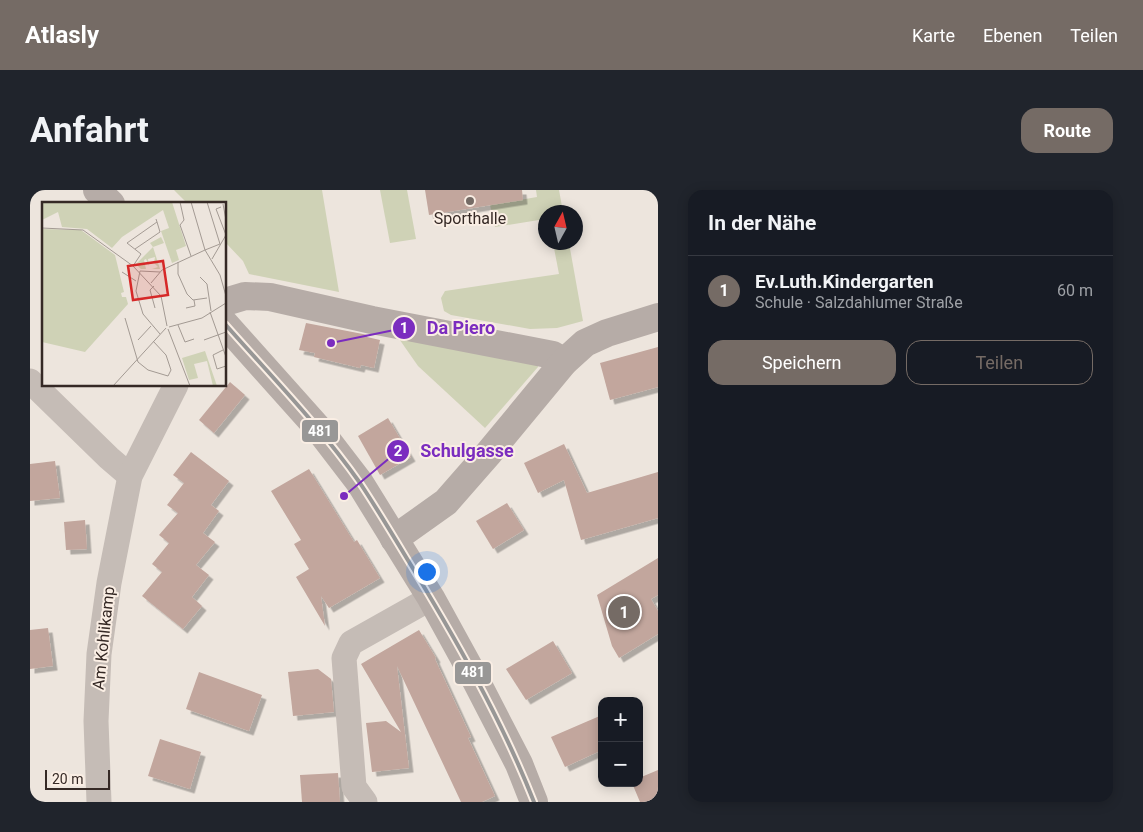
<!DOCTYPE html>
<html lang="de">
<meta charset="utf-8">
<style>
:root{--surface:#171b24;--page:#20242c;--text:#f1f3f6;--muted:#9ea1a6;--line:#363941;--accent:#756b65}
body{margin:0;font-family:Roboto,sans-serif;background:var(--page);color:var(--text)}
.controls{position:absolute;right:15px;bottom:15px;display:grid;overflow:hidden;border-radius:10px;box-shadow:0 2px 12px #0003}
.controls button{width:45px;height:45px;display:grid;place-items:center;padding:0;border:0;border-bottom:1px solid var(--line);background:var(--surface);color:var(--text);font:25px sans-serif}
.compass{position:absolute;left:508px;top:15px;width:45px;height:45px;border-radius:50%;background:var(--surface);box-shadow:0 2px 12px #0003;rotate:8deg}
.scale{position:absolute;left:15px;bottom:12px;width:65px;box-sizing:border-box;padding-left:5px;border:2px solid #352925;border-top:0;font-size:14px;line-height:18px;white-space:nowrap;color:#352925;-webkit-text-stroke:4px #faeee4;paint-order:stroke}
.you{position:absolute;left:396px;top:381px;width:18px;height:18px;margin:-12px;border:4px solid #fff;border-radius:50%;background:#1a73e8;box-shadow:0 0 0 8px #1a73e833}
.badge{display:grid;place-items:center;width:32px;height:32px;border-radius:50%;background:var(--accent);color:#fff;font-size:16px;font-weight:700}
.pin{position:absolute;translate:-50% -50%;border:2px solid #fff;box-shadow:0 1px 5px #0006}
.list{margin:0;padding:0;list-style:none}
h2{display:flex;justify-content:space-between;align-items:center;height:65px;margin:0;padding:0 20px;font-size:21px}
h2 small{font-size:16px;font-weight:400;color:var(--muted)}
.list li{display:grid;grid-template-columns:32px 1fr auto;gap:15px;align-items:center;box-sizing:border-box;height:70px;padding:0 20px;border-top:1px solid var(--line)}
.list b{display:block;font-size:19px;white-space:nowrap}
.list p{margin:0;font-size:16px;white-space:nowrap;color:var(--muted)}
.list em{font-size:16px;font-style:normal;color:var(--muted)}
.actions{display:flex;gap:10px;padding:15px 20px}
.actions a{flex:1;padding:11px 0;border:1px solid var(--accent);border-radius:15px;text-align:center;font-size:18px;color:var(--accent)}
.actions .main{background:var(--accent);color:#fff}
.map{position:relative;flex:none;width:628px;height:612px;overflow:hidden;border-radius:15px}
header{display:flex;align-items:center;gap:30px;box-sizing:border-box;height:70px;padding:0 25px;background:var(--accent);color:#fff}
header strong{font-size:24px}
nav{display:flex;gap:28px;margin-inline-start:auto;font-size:18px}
.intro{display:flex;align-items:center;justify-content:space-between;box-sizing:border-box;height:120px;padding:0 30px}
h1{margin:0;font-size:35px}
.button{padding:12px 22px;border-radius:15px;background:var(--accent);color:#fff;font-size:18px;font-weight:700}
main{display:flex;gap:30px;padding:0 30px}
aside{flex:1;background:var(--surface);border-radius:15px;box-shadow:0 2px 12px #0003}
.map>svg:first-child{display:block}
.green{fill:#cfd2b6}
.building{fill:#c2a69d;filter:url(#shadow)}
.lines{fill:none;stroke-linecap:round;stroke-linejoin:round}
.street{stroke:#c5bcb6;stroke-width:25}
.secondary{stroke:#b6aca7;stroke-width:28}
.bus-1-casing{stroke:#faeee4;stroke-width:8}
.bus-1{stroke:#989796;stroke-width:4}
.poi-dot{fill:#756b65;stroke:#faeee4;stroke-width:2}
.labels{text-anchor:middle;stroke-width:4;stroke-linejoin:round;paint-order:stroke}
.poi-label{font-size:16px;fill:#352925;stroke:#faeee4}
.street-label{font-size:16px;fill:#352925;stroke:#faeee4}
.inset-road{fill:none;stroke:#a39a93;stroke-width:1}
.view{fill:#d62828;fill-opacity:0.15;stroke:#d62828;stroke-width:2.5}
.inset-edge{fill:none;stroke:#352925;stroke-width:2.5}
.leader{fill:none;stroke:#7b2cbf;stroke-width:2}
.callout-dot{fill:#7b2cbf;stroke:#faeee4;stroke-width:2}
.mark-label{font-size:15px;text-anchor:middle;font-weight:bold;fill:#fff}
.callout-label{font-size:18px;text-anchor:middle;font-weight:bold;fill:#7b2cbf;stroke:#faeee4;stroke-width:4;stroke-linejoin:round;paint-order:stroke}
.line-badge{stroke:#faeee4;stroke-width:2}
.badge-label{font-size:14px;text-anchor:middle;font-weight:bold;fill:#fff}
</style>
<header>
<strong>Atlasly</strong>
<nav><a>Karte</a><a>Ebenen</a><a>Teilen</a></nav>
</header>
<div class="intro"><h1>Anfahrt</h1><a class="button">Route</a></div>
<main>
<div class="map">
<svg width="628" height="612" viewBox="0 0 628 612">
<defs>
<filter id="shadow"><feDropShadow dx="4.5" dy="4.5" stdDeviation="0" flood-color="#0004"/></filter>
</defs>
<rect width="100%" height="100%" fill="#ede5dd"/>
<g class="green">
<path d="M144,0H292L309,102L219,84L213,71L195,52V14H158Z"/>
<path d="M350,0H377L386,49L360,53Z"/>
<path d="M506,0H529L533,22H516L515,29L465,37L460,15L507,7Z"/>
<path d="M523,53H539L553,131L527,138L500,139L421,125L414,121L411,108L415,101L529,84Z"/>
<path d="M365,143L507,171L508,177L455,238L388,176Z"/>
</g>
<g class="building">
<path d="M395,0H492L493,10L399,25Z"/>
<path d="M276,133L338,145L337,147L350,150L344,178L331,175L330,178L284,167L285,163L269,160Z"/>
<path d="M628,157V197L580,210L570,173Z"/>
<path d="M200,192L215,205L184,243L169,230Z"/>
<path d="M358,228L381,267L350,285L328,246Z"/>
<path d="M534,254L557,303L628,282V328L551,350L534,290L508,303L494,273Z"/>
<path d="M161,262L199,291L181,315L189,321L173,343L185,352L166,375L179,385L162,407L172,416L153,439L112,406L132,382L122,374L139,353L129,345L148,323L137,315L154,293L143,285Z"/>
<path d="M25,271L30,308L0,311V274Z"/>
<path d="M279,279L324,352L327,350L350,388L299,418L291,406L295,436L266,387L279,379L264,354L271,350L241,301Z"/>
<path d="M477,313L494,340L463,359L446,331Z"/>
<path d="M55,330L57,359L36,360L34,332Z"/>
<path d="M628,368V405L621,409L628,421V444L589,468L582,456L567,405Z"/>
<path d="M18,438L23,476L0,479V440Z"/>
<path d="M389,440L406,468L405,469L441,547L438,548L465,606L452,612H431L367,476L379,578L342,582L336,533L356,531L371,542L331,474Z"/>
<path d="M523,451L542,483L496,510L476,479Z"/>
<path d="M288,479L301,489L304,522L263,526L258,482Z"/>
<path d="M169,482L232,505L219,541L156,519Z"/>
<path d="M572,525V560L535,577L521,547Z"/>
<path d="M130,549L171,562L160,599L118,586Z"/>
<path d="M628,580V612H610L602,593H609V588Z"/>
<path d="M308,583L310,612H272L270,585Z"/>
</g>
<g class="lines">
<g class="street">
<path d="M0,191L79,268L100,286"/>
<path d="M69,612L66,531L69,464L79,393L100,286L146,195"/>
<path d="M335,612L324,597L314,468L321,453L401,408"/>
</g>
<g class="secondary">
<path d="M67,0L81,14"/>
<path d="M195,112L215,106L240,107L342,130L523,165L534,172"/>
<path d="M195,134L287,237L330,293L401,408L440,479L489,574L504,612"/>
<path d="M364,349L416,312L458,264L534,172L555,153L577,143L628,127"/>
</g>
<g class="bus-1-casing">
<path id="bus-1" d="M195,134C241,186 290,236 330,293C346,317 361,342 376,367C423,444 471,528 504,612"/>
</g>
<use href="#bus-1" class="bus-1"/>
</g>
<circle class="poi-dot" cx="440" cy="11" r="5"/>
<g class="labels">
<g class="poi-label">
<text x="440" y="34">Sporthalle</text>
</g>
<g class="street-label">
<text transform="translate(73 448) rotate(-84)" y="6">Am Kohlikamp</text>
</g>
</g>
<g transform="translate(12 12)">
<rect width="184" height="184" fill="#ede5dd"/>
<path d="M0,0H130L144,44L134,48L137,58L130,61L119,29L127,26L121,8L80,35L70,46L45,27L20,25L16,10L0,18ZM0,27L39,28L73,53L82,90L79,91L80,95H84L86,102L43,150L0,140ZM119,35L122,41L111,45L118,67H110L116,65L112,61L113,55L106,57L107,64L104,57L102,58L104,67H99L94,62L111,45L108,41ZM163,149L175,184H171L165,159L152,162L156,176L147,178L140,156Z" fill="#cfd2b6"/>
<path class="inset-road" d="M138,0L142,18L138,23L149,54M165,0L178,42M181,2L184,18M0,26L41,28L91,64L119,94L125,124M178,42L163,48L178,73L184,94M93,47L118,30L115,20M170,57L184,33L174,7L179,5M136,60V72L145,92L151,98L165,96M91,64L99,52L85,41L115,20L114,17M80,70L94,79M118,70L98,69L94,89L101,112L118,132M158,75L165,82L169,109M109,81L120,68L163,48L149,0M112,84L108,88L113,106M144,106L153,104L152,98M168,110L184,155M83,116L96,160L106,168L126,174L129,168L124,153L111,139M136,123L143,140L152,137M127,125L160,116L184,101M126,127L148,184M96,138L109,124M162,138L184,130M181,148L171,153L175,167L184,164M71,184L124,126"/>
<path class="view" d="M121,59L126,93L91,98L86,64Z"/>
<rect width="184" height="184" class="inset-edge"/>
</g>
<path class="leader" d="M301 153L374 138M314 306L368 261"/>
<g class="callout-dot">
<circle cx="301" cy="153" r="5"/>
<circle cx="314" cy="306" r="5"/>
<circle cx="374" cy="138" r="12"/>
<circle cx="368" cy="261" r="12"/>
</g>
<g class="mark-label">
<text x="374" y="143">1</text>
<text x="368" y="266">2</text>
</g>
<g class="callout-label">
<text x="431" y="144">Da Piero</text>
<text x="437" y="267">Schulgasse</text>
</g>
<g class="line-badge">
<rect x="271" y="229" width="38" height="24" rx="5" fill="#989796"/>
<rect x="424" y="471" width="38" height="24" rx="5" fill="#989796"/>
</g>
<g class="badge-label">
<text x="290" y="246">481</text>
<text x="443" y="487">481</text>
</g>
</svg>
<div class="controls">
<button>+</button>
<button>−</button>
</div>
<svg class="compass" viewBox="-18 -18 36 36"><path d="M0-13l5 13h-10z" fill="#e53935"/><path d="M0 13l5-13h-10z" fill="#9ea1a6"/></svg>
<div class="scale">20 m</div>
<div class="you"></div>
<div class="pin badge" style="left:594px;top:422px">1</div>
</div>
<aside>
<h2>In der Nähe<small></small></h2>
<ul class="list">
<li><span class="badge">1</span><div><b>Ev.Luth.Kindergarten</b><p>Schule · Salzdahlumer Straße</p></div><em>60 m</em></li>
</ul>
<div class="actions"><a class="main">Speichern</a><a>Teilen</a></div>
</aside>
</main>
